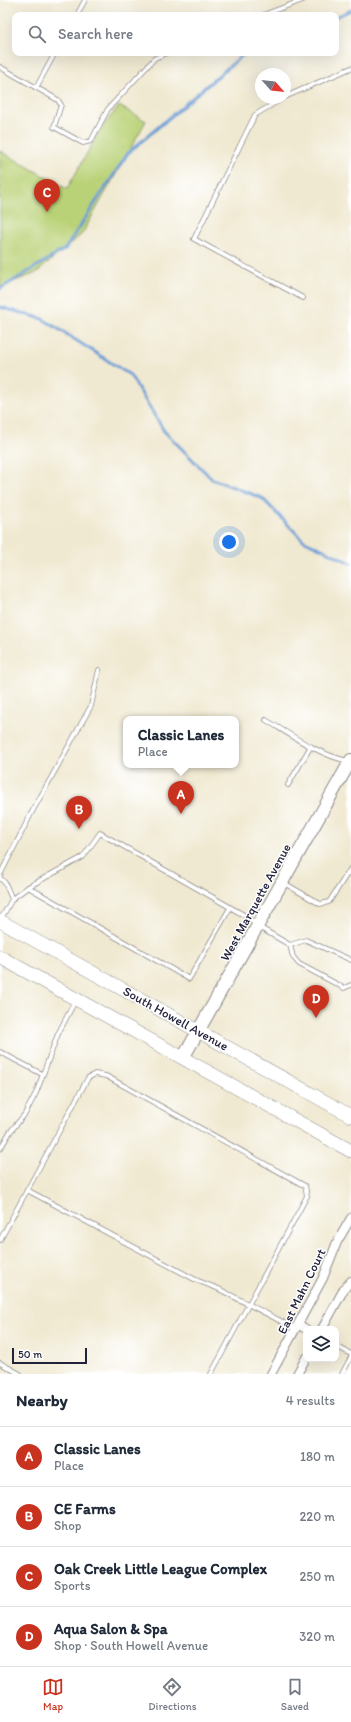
<!DOCTYPE html>
<meta charset="utf-8">
<style>
:root{--surface:#fff;--page:#f6f6f7;--text:#1f2937;--muted:#747a83;--line:#e0e1e3;--accent:#c8321e}
body{margin:0;font-family:Itim,sans-serif;background:var(--page);color:var(--text)}
.controls{position:absolute;right:12px;bottom:12px;display:grid;overflow:hidden;border-radius:8px;box-shadow:0 4px 16px #0002}
.controls button{width:36px;height:36px;display:grid;place-items:center;padding:0;border:0;border-bottom:1px solid var(--line);background:var(--surface);color:var(--text);font:20px sans-serif}
.compass{position:absolute;left:255px;top:68px;width:36px;height:36px;border-radius:50%;background:var(--surface);box-shadow:0 4px 16px #0002;rotate:117deg}
.scale{position:absolute;left:12px;bottom:10px;width:75px;box-sizing:border-box;padding-left:4px;border:2px solid #22223b;border-top:0;font-size:11px;line-height:14px;white-space:nowrap;color:#22223b;-webkit-text-stroke:3px #fff;paint-order:stroke}
.you{position:absolute;left:229px;top:542px;width:14px;height:14px;margin:-10px;border:3px solid #fff;border-radius:50%;background:#1a73e8;box-shadow:0 0 0 6px #1a73e833}
.badge{display:grid;place-items:center;width:26px;height:26px;border-radius:50%;background:var(--accent);color:#fff;font-size:13px;font-weight:700}
.pin{position:absolute;translate:-50% -33px;filter:drop-shadow(0 1px 2px #0008)}
.pin::after{content:'';position:absolute;top:21px;width:14px;height:12px;background:inherit;clip-path:polygon(0 0,100% 0,50% 100%)}
.popup{position:absolute;left:123px;top:716px;width:116px;height:52px;box-sizing:border-box;display:grid;place-content:center;border-radius:8px;background:var(--surface);filter:drop-shadow(0 1px 3px #0005);font-size:13px;white-space:nowrap;color:var(--muted)}
.popup b{font-size:15px;color:var(--text)}
.popup::after{content:'';position:absolute;left:50%;top:100%;margin-left:-8px;border:8px solid transparent;border-top-color:var(--surface)}
.list{margin:0;padding:0;list-style:none}
h2{display:flex;justify-content:space-between;align-items:center;height:52px;margin:0;padding:0 16px;font-size:17px}
h2 small{font-size:13px;font-weight:400;color:var(--muted)}
.list li{display:grid;grid-template-columns:26px 1fr auto;gap:12px;align-items:center;box-sizing:border-box;height:60px;padding:0 16px;border-top:1px solid var(--line)}
.list b{display:block;font-size:15px;white-space:nowrap}
.list p{margin:0;font-size:13px;white-space:nowrap;color:var(--muted)}
.list em{font-size:13px;font-style:normal;color:var(--muted)}
.icon{flex:none;width:22px;height:22px;fill:none;stroke:currentColor;stroke-width:2;stroke-linecap:round;stroke-linejoin:round}
.map{position:relative;flex:none;width:351px;height:1374px;overflow:hidden}
.search{position:absolute;background:var(--surface);box-shadow:0 4px 16px #0002;left:12px;right:12px;top:12px;height:44px;display:flex;align-items:center;gap:10px;box-sizing:border-box;padding:0 14px;border-radius:8px;color:var(--muted);font-size:15px}
.sheet{height:292px;background:var(--surface)}
nav{display:flex;justify-content:space-around;align-items:center;box-sizing:border-box;height:56px;border-top:1px solid var(--line);background:var(--surface);font-size:11px;color:var(--muted)}
nav a{display:grid;justify-items:center;gap:2px}
nav .on{color:var(--accent)}
.map>svg:first-child{display:block}
.green{fill:#bad277;stroke:#6e7a59}
.lines{fill:none;stroke-linecap:round;stroke-linejoin:round}
.stream{stroke:#6a9cd5;stroke-width:3}
.lane-casing{stroke:#898686;stroke-width:5.5}
.street-casing{stroke:#898686;stroke-width:10}
.secondary-casing{stroke:#898686;stroke-width:14}
.primary-casing{stroke:#898686;stroke-width:14}
.lane{stroke:#fff;stroke-width:4}
.street{stroke:#fff;stroke-width:8}
.secondary{stroke:#fff;stroke-width:12}
.primary{stroke:#fff;stroke-width:13}
.labels{text-anchor:middle;stroke-width:3;stroke-linejoin:round;paint-order:stroke}
.street-label{font-size:13px;fill:#22223b;stroke:#fff}
</style>
<div class="map">
<svg width="351" height="1374" viewBox="0 0 351 1374">
<rect width="100%" height="100%" fill="#fff"/>
<filter id="ink" filterUnits="userSpaceOnUse"><feTurbulence type="fractalNoise" baseFrequency=".025" numOctaves="2"/><feDisplacementMap in="SourceGraphic" scale="8" xChannelSelector="R" yChannelSelector="G"/><feConvolveMatrix kernelMatrix="1 2 1 2 8 2 1 2 1" color-interpolation-filters="sRGB"/></filter>
<filter id="wash" filterUnits="userSpaceOnUse"><feTurbulence type="fractalNoise" baseFrequency=".012" numOctaves="4" result="noise"/><feDisplacementMap in="SourceGraphic" scale="16" xChannelSelector="R" yChannelSelector="G"/><feGaussianBlur stdDeviation="0.9" result="paint"/><feColorMatrix in="noise" values="0 0 0 0 0 0 0 0 0 0 0 0 0 0 0 0 0 1.4 0 .05"/><feComposite in="paint" operator="in"/></filter>
<g filter="url(#wash)">
<rect width="100%" height="100%" fill="#f0e9d1"/>
<path class="green" d="M119,106L146,121L82,234L36,273L0,287V151L67,189L100,130Z"/>
<g class="lines">
<g class="stream">
<path d="M336,17L351,10"/>
<path d="M0,289L65,249L128,153L245,53"/>
<path d="M0,307L43,319L130,375L164,431L212,479L262,498L303,540L351,563"/>
</g>
</g>
</g>
<g filter="url(#ink)">
<g class="lines">
<g class="lane-casing">
<g id="lane">
<path d="M77,15L85,0"/>
<path d="M263,15L303,0"/>
<path d="M0,67L58,100L61,105L54,127L83,143L91,141L108,109L155,58L167,53"/>
<path d="M36,88L55,53"/>
<path d="M285,97L351,68"/>
<path d="M283,98L255,115L194,239L303,298"/>
<path d="M266,720C291,735 319,755 348,761"/>
<path d="M288,785L311,746"/>
<path d="M0,875L32,812L91,706L99,670"/>
<path d="M0,878L5,883L12,899L1,919"/>
<path d="M284,883L320,904L329,902L351,868"/>
<path d="M28,887L189,979L230,908"/>
<path d="M12,899L28,887L83,857L100,833L249,918L257,926L290,945L306,940L351,960"/>
<path d="M290,945L293,957L299,964L344,988L351,985"/>
<path d="M0,1052L42,1074"/>
<path d="M0,1149L10,1132L25,1114L36,1093L58,1034L75,1001"/>
<path d="M27,1190L196,1280L219,1289L296,1329"/>
<path d="M0,1240L88,1078L95,1074L106,1076L305,1186L307,1196L211,1374"/>
<path d="M336,1346L351,1354"/>
<path d="M0,1363L20,1374"/>
<path d="M342,1374L351,1357"/>
</g>
</g>
<g class="street-casing">
<g id="street">
<path d="M299,1325L306,1329"/>
<path d="M322,1329L344,1289L351,1281"/>
<path d="M271,1374L323,1278L337,1242L351,1218"/>
<path d="M297,1374L306,1358"/>
</g>
</g>
<g class="secondary-casing">
<path id="secondary" d="M183,1058L351,760"/>
</g>
<g class="primary-casing">
<g id="primary">
<path d="M0,921L351,1116"/>
<path d="M0,957L351,1151"/>
</g>
</g>
<use href="#lane" class="lane"/>
<use href="#street" class="street"/>
<use href="#secondary" class="secondary"/>
<use href="#primary" class="primary"/>
</g>
</g>
<g class="labels">
<g class="street-label">
<text transform="translate(255 902) rotate(-61)" y="5">West Marquette Avenue</text>
<text transform="translate(176 1018) rotate(29)" y="5">South Howell Avenue</text>
<text transform="translate(301 1291) rotate(-64)" y="5">East Mahn Court</text>
</g>
</g>
</svg>
<div class="controls">
<button><svg class="icon" aria-label="layers" viewBox="0 0 24 24"><path d="M12 4l9 5-9 5-9-5zM3 14l9 5 9-5"/></svg></button>
</div>
<svg class="compass" viewBox="-18 -18 36 36"><path d="M0-13l5 13h-10z" fill="#e53935"/><path d="M0 13l5-13h-10z" fill="#747a83"/></svg>
<div class="scale">50 m</div>
<div class="you"></div>
<div class="pin badge" style="left:181px;top:814px">A</div>
<div class="popup"><b>Classic Lanes</b>Place</div>
<div class="pin badge" style="left:79px;top:829px">B</div>
<div class="pin badge" style="left:47px;top:212px">C</div>
<div class="pin badge" style="left:316px;top:1018px">D</div>
<div class="search"><svg class="icon" aria-label="search" viewBox="0 0 24 24"><circle cx="10" cy="10" r="6"/><path d="M15 15l6 6"/></svg>Search here</div>
</div>
<section class="sheet">
<h2>Nearby<small>4 results</small></h2>
<ul class="list">
<li><span class="badge">A</span><div><b>Classic Lanes</b><p>Place</p></div><em>180 m</em></li>
<li><span class="badge">B</span><div><b>CE Farms</b><p>Shop</p></div><em>220 m</em></li>
<li><span class="badge">C</span><div><b>Oak Creek Little League Complex</b><p>Sports</p></div><em>250 m</em></li>
<li><span class="badge">D</span><div><b>Aqua Salon &amp; Spa</b><p>Shop · South Howell Avenue</p></div><em>320 m</em></li>
</ul>
</section>
<nav>
<a class="on"><svg class="icon" aria-label="map" viewBox="0 0 24 24"><path d="M3 6l6-2 6 2 6-2v14l-6 2-6-2-6 2zM9 4v14M15 6v14"/></svg>Map</a>
<a><svg class="icon" aria-label="directions" viewBox="0 0 24 24"><path d="M12 3l9 9-9 9-9-9zM9 14v-3h6M13 9l2 2-2 2"/></svg>Directions</a>
<a><svg class="icon" aria-label="saved" viewBox="0 0 24 24"><path d="M7 4h10v16l-5-4-5 4z"/></svg>Saved</a>
</nav>
